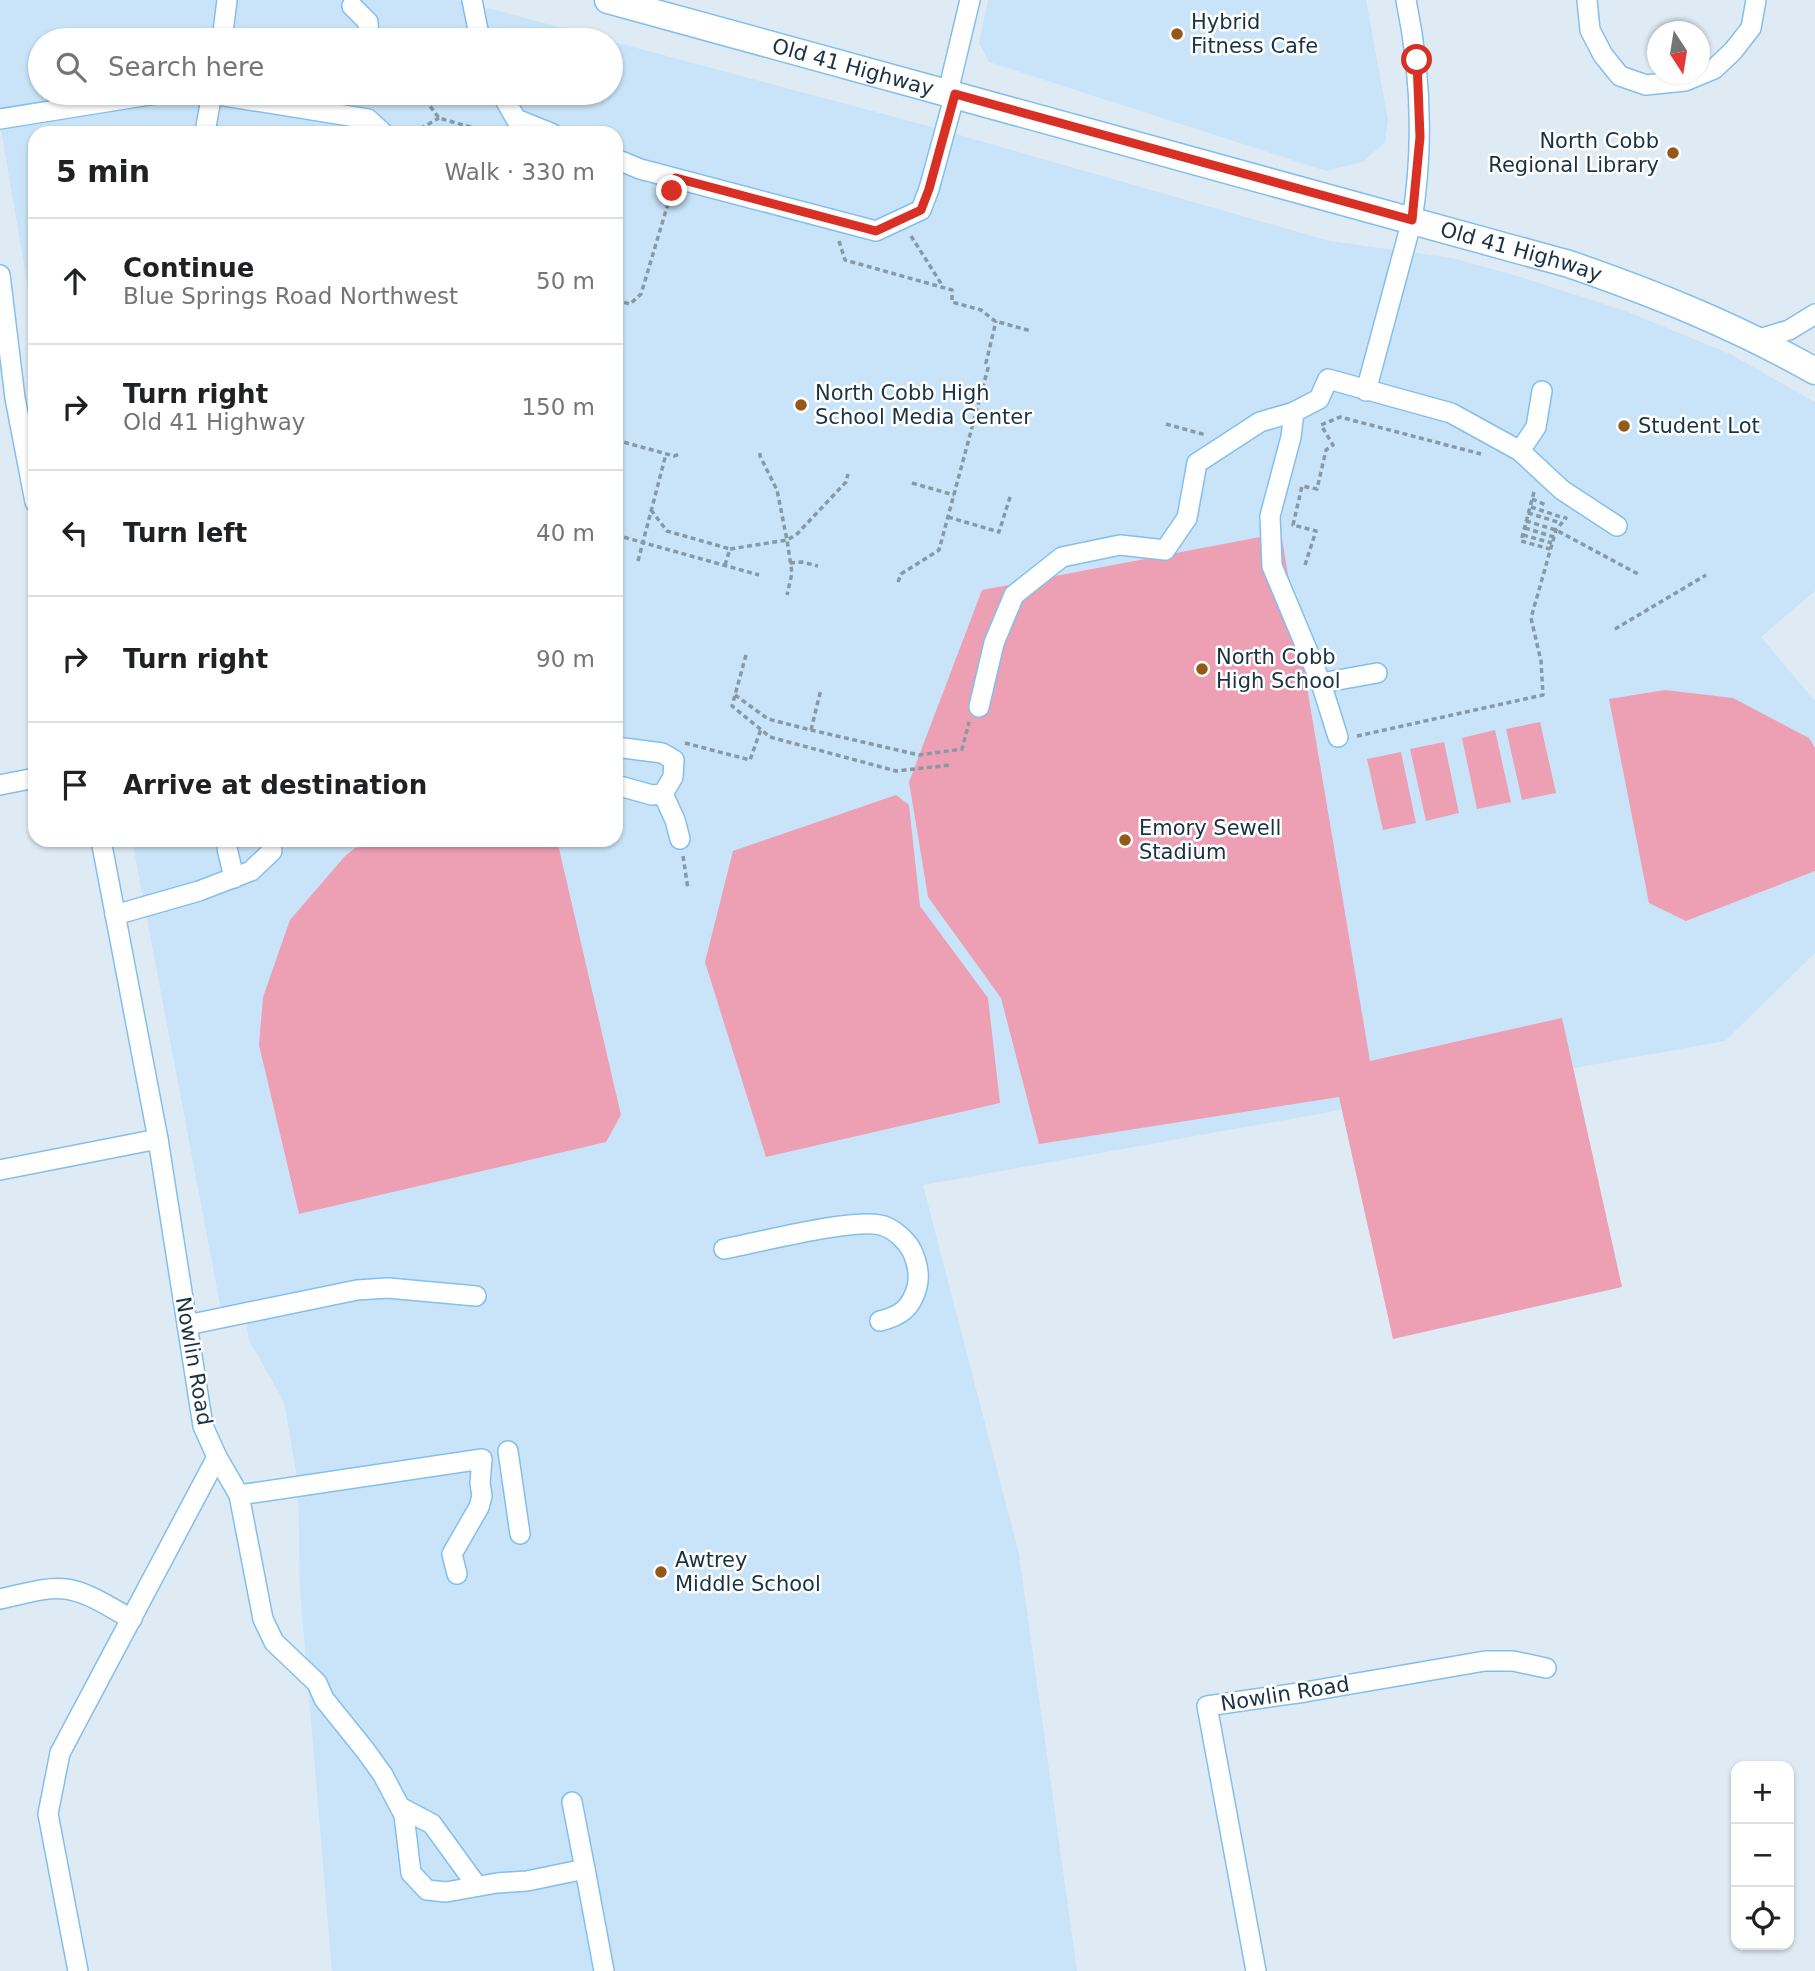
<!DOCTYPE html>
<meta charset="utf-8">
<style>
:root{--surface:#fff;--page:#f2f2f2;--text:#202124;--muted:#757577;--line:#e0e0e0}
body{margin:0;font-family:"DejaVu Sans",sans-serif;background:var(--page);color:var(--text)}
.controls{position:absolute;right:21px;bottom:21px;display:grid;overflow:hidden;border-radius:14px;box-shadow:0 2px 5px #0004}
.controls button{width:63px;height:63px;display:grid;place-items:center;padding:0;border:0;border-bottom:2px solid var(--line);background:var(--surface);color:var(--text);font:35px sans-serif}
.compass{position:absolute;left:1647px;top:21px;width:63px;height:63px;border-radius:50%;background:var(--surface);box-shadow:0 2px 5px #0004;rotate:168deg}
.stop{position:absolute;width:21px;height:21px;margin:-16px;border:5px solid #d93025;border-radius:50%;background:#fff}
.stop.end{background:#d93025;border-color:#fff;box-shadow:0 2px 7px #0008}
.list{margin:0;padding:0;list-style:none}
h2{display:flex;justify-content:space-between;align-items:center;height:91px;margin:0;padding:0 28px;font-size:30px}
h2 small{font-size:23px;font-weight:400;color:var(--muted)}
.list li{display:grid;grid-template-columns:46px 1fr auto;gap:21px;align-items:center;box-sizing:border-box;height:126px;padding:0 28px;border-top:2px solid var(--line)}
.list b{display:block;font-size:26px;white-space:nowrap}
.list p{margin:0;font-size:23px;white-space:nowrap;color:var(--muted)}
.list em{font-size:23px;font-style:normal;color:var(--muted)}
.icon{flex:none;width:38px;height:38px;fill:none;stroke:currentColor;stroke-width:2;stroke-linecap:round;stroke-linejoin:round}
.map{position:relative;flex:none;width:1815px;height:1971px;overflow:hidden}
.search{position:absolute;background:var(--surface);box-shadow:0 2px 5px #0004;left:28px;top:28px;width:595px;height:77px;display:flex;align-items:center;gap:18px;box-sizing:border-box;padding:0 24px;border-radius:38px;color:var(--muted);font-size:26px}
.panel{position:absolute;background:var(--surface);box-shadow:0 2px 5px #0004;left:28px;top:126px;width:595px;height:721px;border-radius:21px}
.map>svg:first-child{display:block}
.built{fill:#c9e4f8}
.green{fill:#ed9fb4}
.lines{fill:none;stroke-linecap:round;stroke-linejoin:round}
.minor-casing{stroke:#83bfec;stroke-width:22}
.major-casing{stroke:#83bfec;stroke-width:29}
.path{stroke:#8799a6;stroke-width:3.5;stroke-dasharray:5 3.5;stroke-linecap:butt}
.minor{stroke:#fff;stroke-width:19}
.major{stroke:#fff;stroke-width:26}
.route{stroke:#d93025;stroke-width:9}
.poi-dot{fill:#945819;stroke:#fff;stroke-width:2.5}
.labels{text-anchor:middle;stroke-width:5;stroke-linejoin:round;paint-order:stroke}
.poi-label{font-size:21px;fill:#193244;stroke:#fff;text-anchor:start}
.street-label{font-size:21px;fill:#193244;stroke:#fff}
</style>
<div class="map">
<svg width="1815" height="1971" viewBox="0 0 1815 1971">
<rect width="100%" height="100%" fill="#dfebf4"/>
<g class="built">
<path d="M0,0H457L608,40H40V93H611V41L921,124L1330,241L1452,258L1514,275L1626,311L1730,354L1815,402V591L1761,637L1815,701V953L1725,1041L923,1185L1019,1554L1077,1971H332L300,1590L298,1483L284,1402L249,1340L243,1306L221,1310L132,840H616V133H35V329L0,124Z"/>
<path d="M988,0H1366L1388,120L1385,142L1363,162L1326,171L989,62L979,43Z"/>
</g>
<g class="green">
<path d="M1281,533L1370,1061L1562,1018L1622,1287L1393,1339L1339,1097L1039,1144L1001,998L928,897L909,782L982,590Z"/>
<path d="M1665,690L1733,698L1809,738L1815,748V871L1686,921L1649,903L1609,699Z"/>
<path d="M1540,722L1556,793L1522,800L1506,729Z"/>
<path d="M1495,730L1511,802L1477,809L1462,738Z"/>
<path d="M1444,742L1459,813L1426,821L1410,749Z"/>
<path d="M1401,752L1416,823L1383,830L1367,759Z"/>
<path d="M896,795L909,805L920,906L988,998L1000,1103L766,1157L705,962L733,851Z"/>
<path d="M390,840H557L621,1115L606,1142L299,1214L259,1045L263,997L290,920L345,856L355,848Z"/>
</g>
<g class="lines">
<g class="minor-casing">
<g id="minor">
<path d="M472,0L480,40"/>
<path d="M1587,0L1590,30L1603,55L1620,76L1646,85L1685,81L1714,69L1733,51L1751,28L1756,0"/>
<path d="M352,6L368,22L369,40"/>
<path d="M222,40L227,0"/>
<path d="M948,92L970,0"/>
<path d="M186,93L212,94L368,119L383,133"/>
<path d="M501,93L516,119L551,133"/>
<path d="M0,119L162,93"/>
<path d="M210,133L205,132L212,93"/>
<path d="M616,159L640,169L876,231L921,210L929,189L955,94"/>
<path d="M0,275L15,398L35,502"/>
<path d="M1759,339L1789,330L1815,314"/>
<path d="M1366,391L1412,220C1424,146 1421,73 1406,0"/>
<path d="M1294,412L1291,437L1270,516L1272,566L1321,683L1338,737"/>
<path d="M1520,451L1536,427L1542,391"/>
<path d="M1321,683L1377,673"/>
<path d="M979,707L994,643L1014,595L1062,557L1120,545L1165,550L1187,518L1197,463L1260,422L1294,412L1319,399L1328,379L1451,413L1520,451L1562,490L1617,526"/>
<path d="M616,747L662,753L674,760L673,777L663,794L652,795L616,785"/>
<path d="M0,785L35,778"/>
<path d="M663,794L675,820L680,839"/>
<path d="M227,848L234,878"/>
<path d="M115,915L199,891L251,871L272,851"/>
<path d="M0,1170L158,1139"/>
<path d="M724,1249C756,1243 860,1216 884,1226C895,1230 907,1241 912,1251C917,1262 920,1275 917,1287C911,1309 900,1316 880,1321"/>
<path d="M187,1325L357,1290L388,1288L476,1296"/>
<path d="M508,1451L520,1534"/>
<path d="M217,1457L239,1495L263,1619L274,1642L317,1683L324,1699L365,1750L383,1775L404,1815L411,1873L427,1890L446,1892L497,1883L527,1881L585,1869L604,1971"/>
<path d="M239,1495L482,1459L480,1483L482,1496L479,1507L452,1554L457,1574"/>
<path d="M0,1599C20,1595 46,1586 66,1589C89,1592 112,1609 132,1619"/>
<path d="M572,1802L585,1869"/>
<path d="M400,1807L432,1824L477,1886"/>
<path d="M78,1971L48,1814L60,1753L217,1457L203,1426L158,1139L101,840"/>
<path d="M1256,1971L1207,1706L1305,1692L1485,1661H1513L1546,1668"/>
</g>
</g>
<g class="major-casing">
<g id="major">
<path id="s1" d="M608,0L1569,264C1656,294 1735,326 1815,371"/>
</g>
</g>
<g class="path">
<path d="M420,93L439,118L491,133"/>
<path d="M413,133L439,118"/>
<path d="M911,236L942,285"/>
<path d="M839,241L845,260L952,290V302L981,310L995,321L1031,331"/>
<path d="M616,300L630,304L641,294L670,197"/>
<path d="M1166,424L1206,435"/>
<path d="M616,440L674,456L680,454"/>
<path d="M760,453V456L777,490L787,540L792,573L787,595"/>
<path d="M912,483L954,495"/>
<path d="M1534,492L1521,541L1550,549"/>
<path d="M1532,499L1546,505"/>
<path d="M1531,507L1564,518"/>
<path d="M651,510L667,531L730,549"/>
<path d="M1528,513L1561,523"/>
<path d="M948,517L999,532L1010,497"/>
<path d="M1526,521L1556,530L1638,574L1639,571"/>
<path d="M1525,528L1554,537"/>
<path d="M616,535L759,575"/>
<path d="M1523,535L1552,543"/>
<path d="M638,561L666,454"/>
<path d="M790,563L802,562L818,566"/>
<path d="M725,565L730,549L787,540L797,534L846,482L848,474"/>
<path d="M1305,565L1316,531L1293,525L1302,486L1317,489L1326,450L1333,445L1321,425L1340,417L1481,454"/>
<path d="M898,582L901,574L939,550L988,368L986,363L996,321"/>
<path d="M1615,629L1706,575"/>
<path d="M746,655L732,706L770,737L896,771L951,765"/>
<path d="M735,695L768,719L811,730L919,755L962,749L969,722"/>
<path d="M811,730L821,689"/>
<path d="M1357,736L1543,695L1541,661L1531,618L1556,530L1566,518L1564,517"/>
<path d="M685,743L750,760L761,729"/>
<path d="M683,856L688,889"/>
</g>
<use href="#minor" class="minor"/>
<use href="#major" class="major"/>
</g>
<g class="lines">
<path class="route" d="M672,191L676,178L876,231L921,210L929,189L955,94L1412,220L1420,137L1417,60"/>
</g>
<g class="poi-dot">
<circle cx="1177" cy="34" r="7"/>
<circle cx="1673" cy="153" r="7"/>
<circle cx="801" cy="405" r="7"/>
<circle cx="1624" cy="426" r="7"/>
<circle cx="1202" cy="669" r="7"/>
<circle cx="1125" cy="840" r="7"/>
<circle cx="661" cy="1572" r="7"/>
</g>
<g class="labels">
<g class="poi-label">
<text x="1191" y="29">Hybrid<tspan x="1191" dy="24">Fitness Cafe</tspan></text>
<text x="1659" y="148" text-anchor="end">North Cobb<tspan x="1659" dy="24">Regional Library</tspan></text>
<text x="815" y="400">North Cobb High<tspan x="815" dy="24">School Media Center</tspan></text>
<text x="1638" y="433">Student Lot</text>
<text x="1216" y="664">North Cobb<tspan x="1216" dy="24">High School</tspan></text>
<text x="1139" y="835">Emory Sewell<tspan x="1139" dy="24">Stadium</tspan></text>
<text x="675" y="1567">Awtrey<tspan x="675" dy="24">Middle School</tspan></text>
</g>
<g class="street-label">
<text dy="7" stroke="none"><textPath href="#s1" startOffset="254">Old 41 Highway</textPath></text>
<text dy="7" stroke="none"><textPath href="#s1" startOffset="947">Old 41 Highway</textPath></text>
<text transform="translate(194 1361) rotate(80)" y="7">Nowlin Road</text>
<text transform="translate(1285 1694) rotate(-9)" y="7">Nowlin Road</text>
</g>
</g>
</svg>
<div class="controls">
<button>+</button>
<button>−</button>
<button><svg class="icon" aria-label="locate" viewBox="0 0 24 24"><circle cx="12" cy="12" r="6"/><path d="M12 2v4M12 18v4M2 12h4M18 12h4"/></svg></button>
</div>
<svg class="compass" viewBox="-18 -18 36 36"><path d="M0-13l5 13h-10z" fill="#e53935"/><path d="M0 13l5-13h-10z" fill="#757577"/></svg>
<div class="stop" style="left:1417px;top:60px"></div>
<div class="stop end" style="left:672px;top:191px"></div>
<div class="search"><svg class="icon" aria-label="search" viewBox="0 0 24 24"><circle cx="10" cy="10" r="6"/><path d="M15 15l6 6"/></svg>Search here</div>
<section class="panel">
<h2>5 min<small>Walk · 330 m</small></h2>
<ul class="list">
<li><svg class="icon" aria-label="ahead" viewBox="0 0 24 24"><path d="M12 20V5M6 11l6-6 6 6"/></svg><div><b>Continue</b><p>Blue Springs Road Northwest</p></div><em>50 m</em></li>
<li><svg class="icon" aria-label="right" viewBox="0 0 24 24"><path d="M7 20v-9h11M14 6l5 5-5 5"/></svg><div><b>Turn right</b><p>Old 41 Highway</p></div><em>150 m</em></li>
<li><svg class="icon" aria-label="left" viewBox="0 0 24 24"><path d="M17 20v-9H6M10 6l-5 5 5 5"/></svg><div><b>Turn left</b></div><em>40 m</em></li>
<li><svg class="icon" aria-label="right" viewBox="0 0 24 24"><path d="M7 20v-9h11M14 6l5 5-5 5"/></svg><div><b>Turn right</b></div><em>90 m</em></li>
<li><svg class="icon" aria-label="arrive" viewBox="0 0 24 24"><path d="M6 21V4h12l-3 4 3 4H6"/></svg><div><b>Arrive at destination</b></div></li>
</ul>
</section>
</div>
